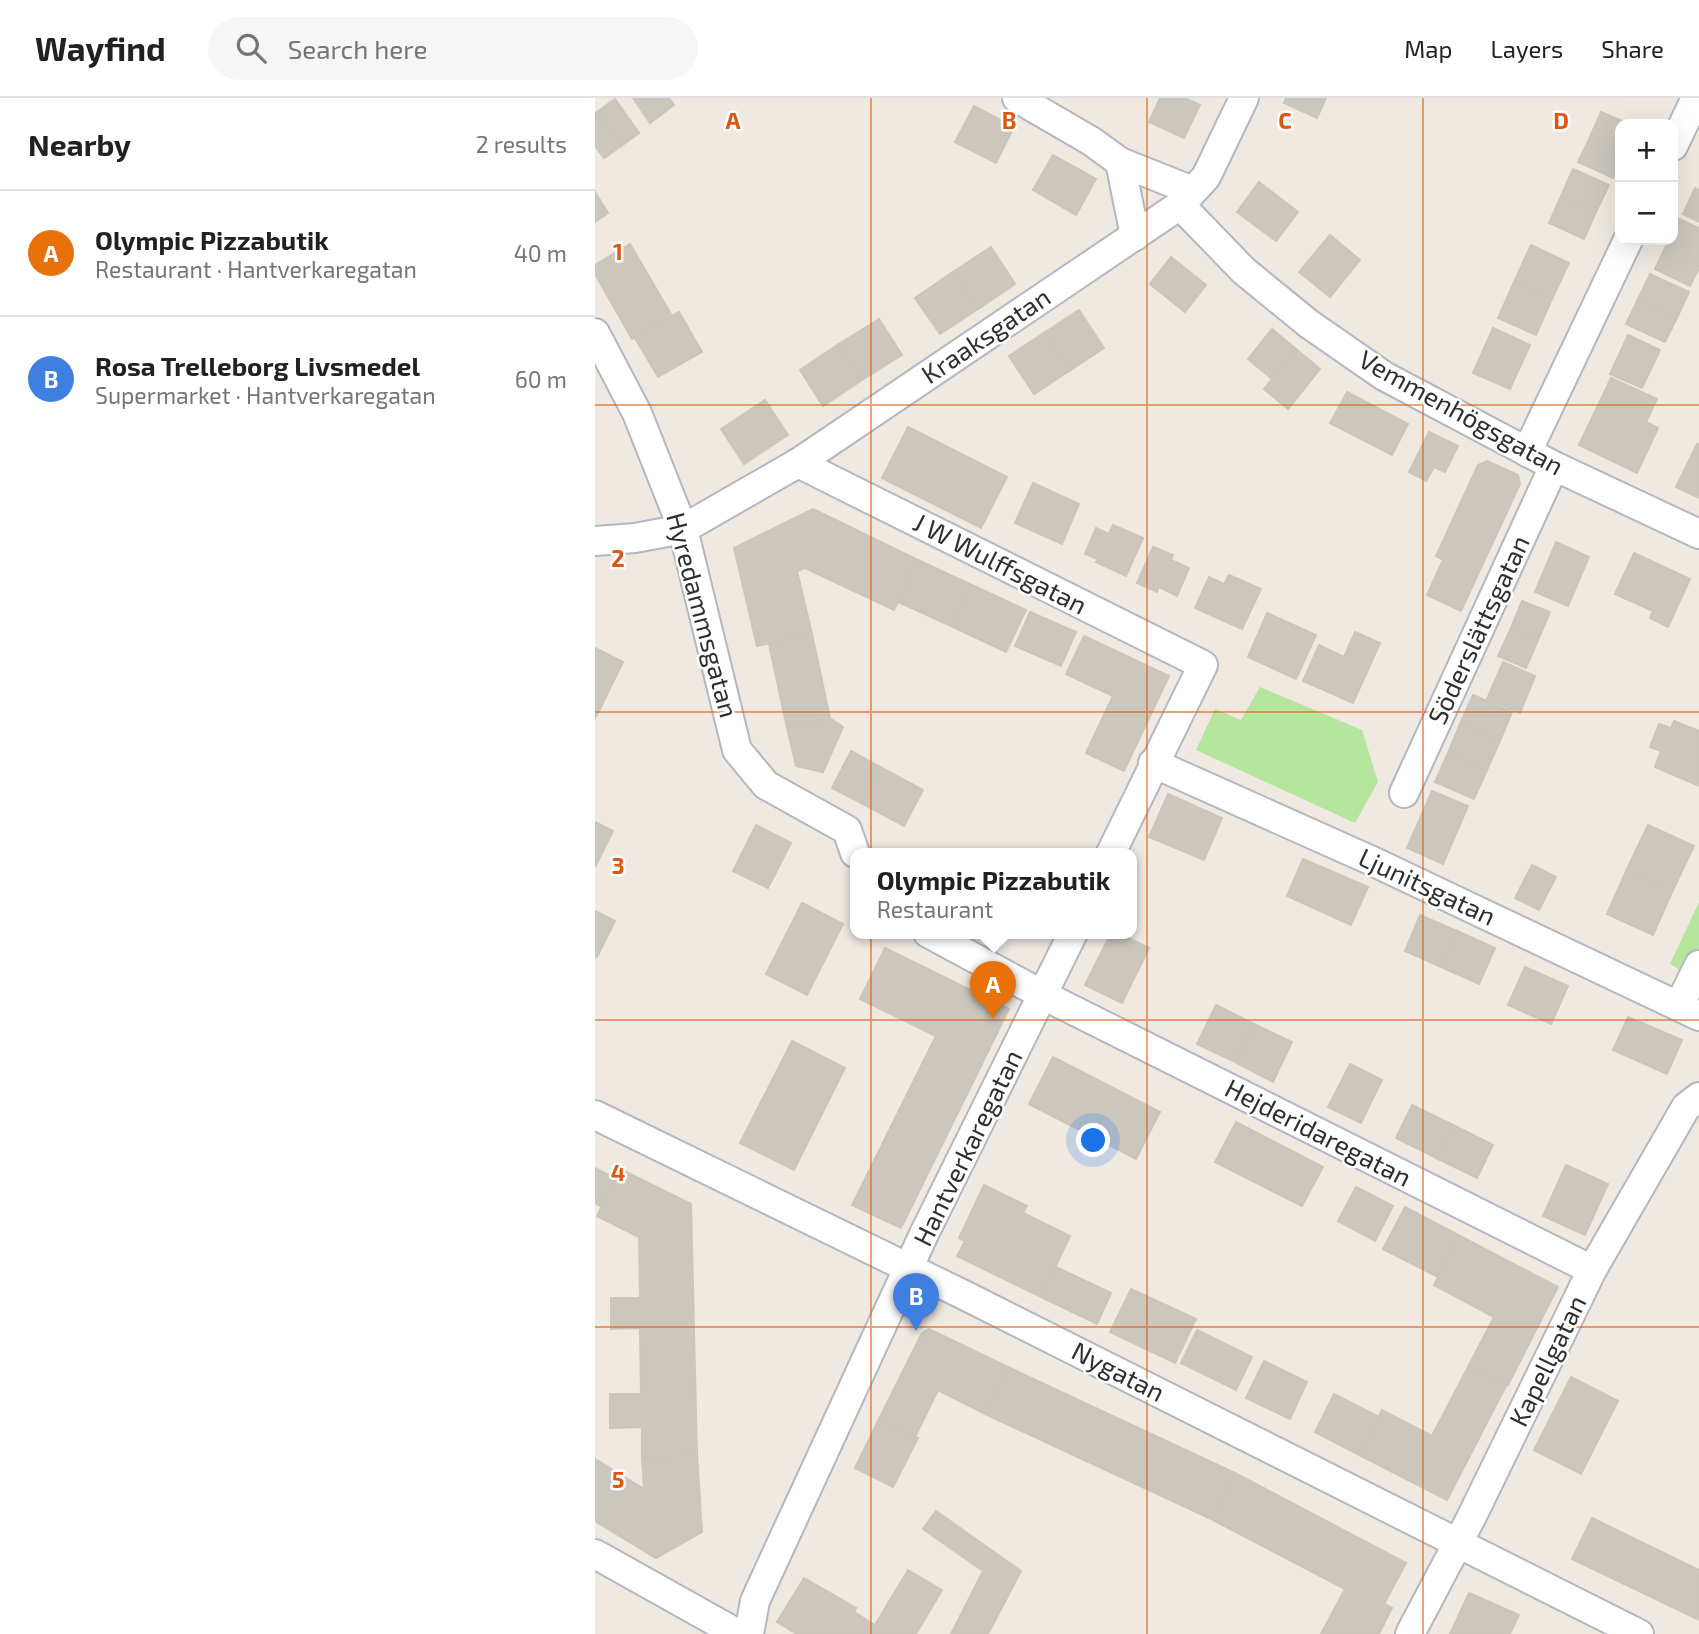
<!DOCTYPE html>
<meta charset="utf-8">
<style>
:root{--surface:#fff;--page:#f6f6f6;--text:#202124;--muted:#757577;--line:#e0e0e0;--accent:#2563eb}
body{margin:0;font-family:"Exo 2",sans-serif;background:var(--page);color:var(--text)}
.controls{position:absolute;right:21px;top:21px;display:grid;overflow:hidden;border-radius:14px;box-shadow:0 7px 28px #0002}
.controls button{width:63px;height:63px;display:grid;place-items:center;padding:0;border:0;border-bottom:2px solid var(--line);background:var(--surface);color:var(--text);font:35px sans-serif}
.you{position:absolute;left:499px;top:1043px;width:24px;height:24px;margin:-18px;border:5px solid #fff;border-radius:50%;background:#1a73e8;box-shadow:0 0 0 10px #1a73e833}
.badge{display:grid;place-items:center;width:46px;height:46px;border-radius:50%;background:var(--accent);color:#fff;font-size:23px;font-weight:700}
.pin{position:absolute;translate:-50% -58px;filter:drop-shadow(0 2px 4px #0008)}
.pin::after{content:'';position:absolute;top:37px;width:24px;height:21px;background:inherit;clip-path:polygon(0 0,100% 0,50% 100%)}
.popup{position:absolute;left:255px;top:750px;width:287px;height:91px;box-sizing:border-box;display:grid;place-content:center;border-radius:14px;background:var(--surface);filter:drop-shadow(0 2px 5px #0005);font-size:23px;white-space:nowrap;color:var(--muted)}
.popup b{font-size:26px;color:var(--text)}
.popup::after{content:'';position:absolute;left:50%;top:100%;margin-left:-14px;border:14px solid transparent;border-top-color:var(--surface)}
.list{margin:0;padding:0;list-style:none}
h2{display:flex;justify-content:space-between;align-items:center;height:91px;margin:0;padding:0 28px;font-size:30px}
h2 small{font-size:23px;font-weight:400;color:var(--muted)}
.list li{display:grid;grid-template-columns:46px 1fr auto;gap:21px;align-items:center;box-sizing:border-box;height:126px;padding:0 28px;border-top:2px solid var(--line)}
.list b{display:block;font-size:26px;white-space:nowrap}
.list p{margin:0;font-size:23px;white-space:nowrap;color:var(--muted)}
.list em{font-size:23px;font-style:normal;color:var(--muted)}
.icon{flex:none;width:38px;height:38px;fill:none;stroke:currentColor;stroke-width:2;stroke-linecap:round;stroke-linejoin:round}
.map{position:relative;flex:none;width:1104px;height:1536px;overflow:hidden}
header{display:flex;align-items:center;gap:42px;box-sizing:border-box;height:98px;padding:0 35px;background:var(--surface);border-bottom:2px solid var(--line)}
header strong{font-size:33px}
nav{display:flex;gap:38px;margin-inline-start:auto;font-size:24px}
.search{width:490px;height:63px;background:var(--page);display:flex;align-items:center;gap:18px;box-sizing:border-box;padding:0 24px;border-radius:38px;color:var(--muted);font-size:26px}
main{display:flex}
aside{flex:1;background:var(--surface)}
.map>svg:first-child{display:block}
.green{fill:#b6e59e}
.building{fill:#cbc7bf;stroke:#cbc5ba;stroke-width:2}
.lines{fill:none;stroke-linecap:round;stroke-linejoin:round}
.minor-casing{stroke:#b4b7c1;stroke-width:32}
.minor{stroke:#fff;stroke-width:28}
.grid{fill:none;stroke:#df570e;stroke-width:2;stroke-opacity:0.55}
.labels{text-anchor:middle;stroke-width:5;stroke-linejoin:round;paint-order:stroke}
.street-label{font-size:26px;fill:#2e2e2e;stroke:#fff}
.grid-label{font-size:23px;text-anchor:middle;font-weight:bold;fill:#df570e;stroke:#fff;stroke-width:5;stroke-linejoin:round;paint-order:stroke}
</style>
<header>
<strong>Wayfind</strong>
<div class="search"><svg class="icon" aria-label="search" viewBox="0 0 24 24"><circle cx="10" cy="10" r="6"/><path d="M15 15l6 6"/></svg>Search here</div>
<nav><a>Map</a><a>Layers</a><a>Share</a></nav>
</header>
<main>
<aside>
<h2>Nearby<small>2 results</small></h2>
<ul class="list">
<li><span class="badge" style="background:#e8710a">A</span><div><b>Olympic Pizzabutik</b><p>Restaurant · Hantverkaregatan</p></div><em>40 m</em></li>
<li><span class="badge" style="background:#3f7fe0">B</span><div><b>Rosa Trelleborg Livsmedel</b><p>Supermarket · Hantverkaregatan</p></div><em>60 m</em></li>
</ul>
</aside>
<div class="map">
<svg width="1104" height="1536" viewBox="0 0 1104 1536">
<rect width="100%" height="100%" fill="#efe9e1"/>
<g class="green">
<path d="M665,589L767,632L783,684L760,725L601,652L620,611L646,622Z"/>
<path d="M1104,804V883L1075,866Z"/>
</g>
<g class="building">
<path d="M38,0H74L79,7L55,25Z"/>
<path d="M565,0H590L605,7L589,40L554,24Z"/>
<path d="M691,0H731L722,20L689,5Z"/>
<path d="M20,1L44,35L26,48L2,14Z"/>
<path d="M379,8L419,29L401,65L360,44Z"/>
<path d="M2,14L26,48L9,60L0,48V16Z"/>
<path d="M1006,14L1034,26H1025V53L995,39Z"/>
<path d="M995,39L1025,53V63L1018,80L983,64Z"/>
<path d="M458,57L501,81L481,117L438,92Z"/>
<path d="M978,71L1014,87L1001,114L966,98Z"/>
<path d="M664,84L703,114L681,143L642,114Z"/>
<path d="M1100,90L1104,92V124L1088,116Z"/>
<path d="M0,94L13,115L0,124Z"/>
<path d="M966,98L1001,114L989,141L954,125Z"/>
<path d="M1084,121L1104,130V161L1072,146L1074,142H1078V135Z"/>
<path d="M735,137L765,162L735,199L704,174Z"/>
<path d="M35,146L77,218L37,241L0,176V167Z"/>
<path d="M1072,146L1104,161V170L1095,188L1060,171Z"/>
<path d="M936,147L974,165L957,201L919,184Z"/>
<path d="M396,149L420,186L383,211L358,174Z"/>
<path d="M576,159L611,187L590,214L555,186Z"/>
<path d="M358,174L383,211L345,236L320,200Z"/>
<path d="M1055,176L1094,194L1082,220L1043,201Z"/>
<path d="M919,184L957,201L941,237L903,220Z"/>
<path d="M1043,201L1082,220L1070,244L1031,226Z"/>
<path d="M484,212L509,250L474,273L449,235Z"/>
<path d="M84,214L107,254L63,279L40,240Z"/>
<path d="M284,221L307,257L267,282L244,246Z"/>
<path d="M898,230L935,247L915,291L878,275Z"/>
<path d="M677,231L701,251L677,281L653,261Z"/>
<path d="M449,235L474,273L439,296L414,258Z"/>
<path d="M1033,237L1065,252L1047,290L1015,276Z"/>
<path d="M244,246L267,282L228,308L205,272Z"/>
<path d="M701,251L725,271L693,311L669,291Z"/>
<path d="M1016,280L1062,301L1051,324L1063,330L1042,375L984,347Z"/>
<path d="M752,294L813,326L797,357L735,325Z"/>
<path d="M170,302L193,337L149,366L126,331Z"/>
<path d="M313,329L412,379L386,430L287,380Z"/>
<path d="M834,334L863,348L850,374L839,369L831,383L814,374Z"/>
<path d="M1102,346H1104V400L1081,389Z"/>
<path d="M892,363L923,377L925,386L866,513L832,497L848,462L841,458L883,367Z"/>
<path d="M438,385L484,406L467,446L420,425Z"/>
<path d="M218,411L323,462L299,512L210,470L202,473L217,536L162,548L139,450Z"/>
<path d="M518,427L548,440L531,478L501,464L503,461L490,456L501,430L514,436Z"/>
<path d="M961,444L994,459L973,508L940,494Z"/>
<path d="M558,449L578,457L576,462L594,470L582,498L564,489L562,494L542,485Z"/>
<path d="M1039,455L1095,481L1073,529L1055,520L1058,513L1020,496Z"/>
<path d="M323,462L377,487L358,529L303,504Z"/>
<path d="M634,477L666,491L647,531L600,510L614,479L629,486Z"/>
<path d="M377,487L431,512L411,554L358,529Z"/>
<path d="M927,503L955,514L943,542L916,530Z"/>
<path d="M435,514L481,534L466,568L420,548Z"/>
<path d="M672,515L721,537L701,581L653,559Z"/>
<path d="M916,530L943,542L931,570L903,558Z"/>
<path d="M760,534L785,545L758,605L708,583L724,547L749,559Z"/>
<path d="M217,536L235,620L192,630L174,546Z"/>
<path d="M489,538L574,578L529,673L491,655L518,598L471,576Z"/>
<path d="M0,550L28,564L0,621Z"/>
<path d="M908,564L940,578L925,615L892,601Z"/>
<path d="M878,597L917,614L905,643L865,626Z"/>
<path d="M235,620L248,629L228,674L201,668L192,630Z"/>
<path d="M1079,623L1104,633V688L1060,669L1066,653L1055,649L1064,626L1076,630Z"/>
<path d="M865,626L905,643L892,672L853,655Z"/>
<path d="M256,653L285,669L266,705L237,690Z"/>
<path d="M853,655L892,672L879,701L840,684Z"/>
<path d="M285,669L328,692L309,728L266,705Z"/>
<path d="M837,693L873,708L848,766L812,750Z"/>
<path d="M573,696L627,720L609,762L554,739Z"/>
<path d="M0,724L18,733L0,769Z"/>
<path d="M161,727L196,745L173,790L138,773Z"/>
<path d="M1053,727L1099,748L1078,792L1032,771Z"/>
<path d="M708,761L773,789L756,827L692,798Z"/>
<path d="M937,767L961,779L944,812L920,800Z"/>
<path d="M1032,771L1078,792L1058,837L1012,816Z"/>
<path d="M207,805L248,826L212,897L171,876Z"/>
<path d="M0,813L20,823L2,859L0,858Z"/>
<path d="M825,817L862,833L846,869L810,853Z"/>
<path d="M862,833L900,850L884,886L846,869Z"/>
<path d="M516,835H523L554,850L527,905L490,887Z"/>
<path d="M290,850L414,911L306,1130L257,1107L341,938L265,901Z"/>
<path d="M930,869L973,888L956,926L913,907Z"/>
<path d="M621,907L659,926L640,964L602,946Z"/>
<path d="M1033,919L1087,942L1072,976L1018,952Z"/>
<path d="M659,926L697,944L678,984L640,964Z"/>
<path d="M197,943L250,970L199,1072L145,1045Z"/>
<path d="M458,959L565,1014L541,1061L434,1006Z"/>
<path d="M755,966L787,982L766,1025L733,1009Z"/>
<path d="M817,1007L858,1027L841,1060L801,1040Z"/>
<path d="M641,1024L728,1069L707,1108L620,1064Z"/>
<path d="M858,1027L898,1047L882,1080L841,1060Z"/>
<path d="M971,1067L1013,1086L990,1137L948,1118Z"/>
<path d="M0,1070L21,1081L7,1109L0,1105Z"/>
<path d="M25,1071L96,1106L102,1357L47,1360V1329L15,1330V1296H46L45,1230L16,1231V1200H45L44,1139L2,1118Z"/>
<path d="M389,1087L432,1108L428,1115L475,1138L446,1199L362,1158L370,1143L364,1140Z"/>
<path d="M761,1089L798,1108L780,1143L743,1123Z"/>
<path d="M810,1109L865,1138L843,1179L788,1151Z"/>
<path d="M865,1138L963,1189L913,1287L874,1267L899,1219L839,1187Z"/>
<path d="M461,1169L516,1195L502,1226L446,1199Z"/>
<path d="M536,1191L601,1221L580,1265L515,1234Z"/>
<path d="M334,1231L413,1269L390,1316L343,1292L320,1339L284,1321L327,1235Z"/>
<path d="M602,1232L657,1259L641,1292L586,1265Z"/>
<path d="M669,1263L712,1284L695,1321L651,1300Z"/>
<path d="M874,1267L912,1286L852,1402L764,1357L787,1312L837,1338Z"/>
<path d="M413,1269L640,1375L616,1421L390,1316Z"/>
<path d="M976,1279L1023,1303L986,1376L939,1352Z"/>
<path d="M739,1296L784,1319L764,1357L720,1334Z"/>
<path d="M284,1321L323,1340L298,1389L260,1370Z"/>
<path d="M102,1357L107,1434L61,1460L0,1423V1361L49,1391L47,1360Z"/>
<path d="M640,1375L811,1465L789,1506L797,1510L784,1536H726L750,1491L616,1421Z"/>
<path d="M341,1413L426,1473L393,1536H356L388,1473L328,1431Z"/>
<path d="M997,1420L1104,1472V1522L977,1461Z"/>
<path d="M313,1472L347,1492L321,1536H202L182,1524L209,1480L261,1510L259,1514L280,1527Z"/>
<path d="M874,1495L924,1517L915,1536H855Z"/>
</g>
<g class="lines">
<g class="minor-casing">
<g id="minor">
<path d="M422,0L496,43L525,64L598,93"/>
<path d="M1078,48L1101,0"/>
<path d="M525,64L540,138"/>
<path d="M585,107L649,173L714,226L789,278L959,368L1104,436"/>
<path d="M0,235L42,315L88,431L142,652L171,687L252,732L260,755"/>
<path d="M932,354L1033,142"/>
<path d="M203,365L608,567L516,755"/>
<path d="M0,443L40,440L88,431L203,365L585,107L611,79L649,0"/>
<path d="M558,665L775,762L1104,918"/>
<path d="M809,695L959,368"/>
<path d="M333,835L448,897L997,1172"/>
<path d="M1084,908L1104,867"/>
<path d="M0,1017L371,1198L1044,1536"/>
<path d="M0,1456L143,1536"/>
<path d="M154,1536L160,1503L329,1136L478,835"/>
<path d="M815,1536L876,1420L997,1172L1091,1009L1104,999"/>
</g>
</g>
<use href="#minor" class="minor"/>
</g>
<path class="grid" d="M276,0V1536M552,0V1536M828,0V1536M0,307H1104M0,614H1104M0,922H1104M0,1229H1104"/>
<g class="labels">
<g class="street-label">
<text transform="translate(391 238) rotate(-34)" y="9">Kraaksgatan</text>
<text transform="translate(866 315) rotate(29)" y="9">Vemmenhögsgatan</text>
<text transform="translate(405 466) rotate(27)" y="9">J W Wulffsgatan</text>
<text transform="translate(107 517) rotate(75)" y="9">Hyredammsgatan</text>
<text transform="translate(884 532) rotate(-65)" y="9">Söderslättsgatan</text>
<text transform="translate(832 789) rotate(25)" y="9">Ljunitsgatan</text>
<text transform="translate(723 1035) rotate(27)" y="9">Hejderidaregatan</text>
<text transform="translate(373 1050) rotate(-64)" y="9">Hantverkaregatan</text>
<text transform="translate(953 1263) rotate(-64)" y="9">Kapellgatan</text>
<text transform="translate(523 1274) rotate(27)" y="9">Nygatan</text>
</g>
</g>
<g class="grid-label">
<text x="138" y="31">A</text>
<text x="414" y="31">B</text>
<text x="690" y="31">C</text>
<text x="966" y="31">D</text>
<text x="23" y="162">1</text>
<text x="23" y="469">2</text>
<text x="23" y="776">3</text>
<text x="23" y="1083">4</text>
<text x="23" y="1390">5</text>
</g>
</svg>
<div class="controls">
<button>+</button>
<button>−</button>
</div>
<div class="you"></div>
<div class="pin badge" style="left:398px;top:921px;background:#e8710a">A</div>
<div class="popup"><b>Olympic Pizzabutik</b>Restaurant</div>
<div class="pin badge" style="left:321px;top:1233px;background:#3f7fe0">B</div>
</div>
</main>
